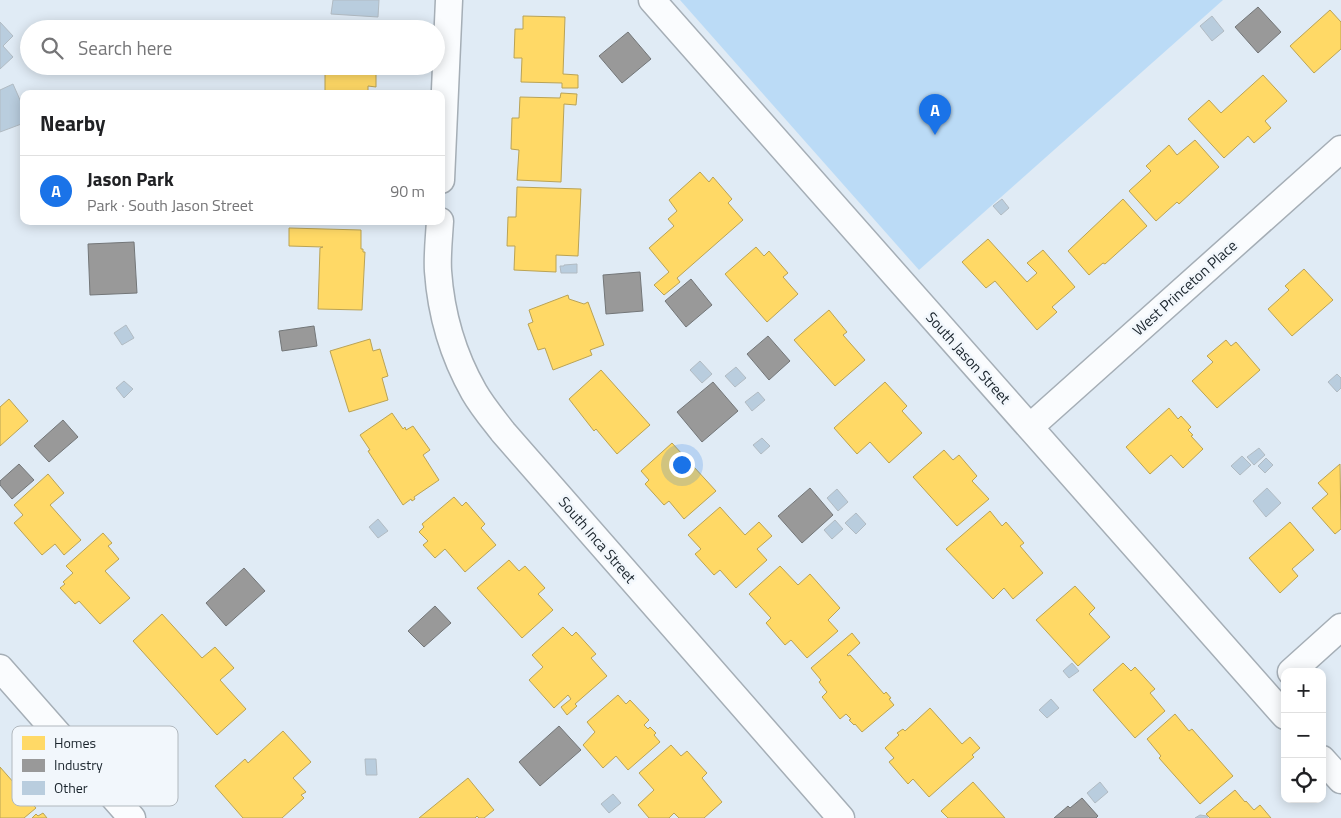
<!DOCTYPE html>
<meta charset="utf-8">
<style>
:root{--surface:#fff;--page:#f6f6f6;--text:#202124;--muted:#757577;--line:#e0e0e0;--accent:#1a73e8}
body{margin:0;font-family:"Titillium Web",sans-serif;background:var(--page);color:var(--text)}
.controls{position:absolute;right:15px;bottom:15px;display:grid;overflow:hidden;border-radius:10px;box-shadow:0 2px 12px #0003}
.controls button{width:45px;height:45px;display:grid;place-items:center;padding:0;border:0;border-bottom:1px solid var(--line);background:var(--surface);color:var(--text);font:25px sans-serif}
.you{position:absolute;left:681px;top:464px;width:18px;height:18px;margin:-12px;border:4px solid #fff;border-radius:50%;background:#1a73e8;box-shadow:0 0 0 8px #1a73e833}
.badge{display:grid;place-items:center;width:32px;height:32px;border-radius:50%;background:var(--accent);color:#fff;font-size:16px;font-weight:700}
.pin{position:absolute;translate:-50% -41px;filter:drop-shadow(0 1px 2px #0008)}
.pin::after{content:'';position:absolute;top:26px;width:18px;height:15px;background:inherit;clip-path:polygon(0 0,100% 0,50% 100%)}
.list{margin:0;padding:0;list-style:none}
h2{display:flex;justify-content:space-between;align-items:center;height:65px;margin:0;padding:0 20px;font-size:21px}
h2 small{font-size:16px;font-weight:400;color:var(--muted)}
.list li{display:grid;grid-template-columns:32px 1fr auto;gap:15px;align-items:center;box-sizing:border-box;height:70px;padding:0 20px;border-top:1px solid var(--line)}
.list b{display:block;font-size:19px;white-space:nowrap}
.list p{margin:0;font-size:16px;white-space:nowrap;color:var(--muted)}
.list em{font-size:16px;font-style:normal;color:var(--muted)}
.icon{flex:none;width:28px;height:28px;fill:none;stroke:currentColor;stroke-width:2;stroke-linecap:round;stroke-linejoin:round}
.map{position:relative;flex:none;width:1341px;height:818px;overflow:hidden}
.search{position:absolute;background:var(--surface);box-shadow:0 2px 12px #0003;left:20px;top:20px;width:425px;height:55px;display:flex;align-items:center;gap:12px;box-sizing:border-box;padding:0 18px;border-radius:28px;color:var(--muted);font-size:19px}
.panel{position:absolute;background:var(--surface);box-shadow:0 2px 12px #0003;left:20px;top:90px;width:425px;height:135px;border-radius:10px}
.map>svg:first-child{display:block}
.green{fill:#bbdbf6}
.homes{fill:#ffd966;stroke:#baa355}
.industry{fill:#999;stroke:#737678}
.building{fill:#b9cdde;stroke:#b1bbc3}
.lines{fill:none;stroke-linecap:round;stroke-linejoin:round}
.street-casing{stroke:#a5aeb6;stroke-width:29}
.street{stroke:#fafcfe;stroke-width:26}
.labels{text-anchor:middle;stroke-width:5;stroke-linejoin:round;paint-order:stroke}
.street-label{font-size:15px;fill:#1a242c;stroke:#f2f7fc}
.key{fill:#f2f7fc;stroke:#b1b8be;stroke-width:1}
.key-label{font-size:14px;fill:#1a242c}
</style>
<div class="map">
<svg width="1341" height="818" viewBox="0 0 1341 818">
<rect width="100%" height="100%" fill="#e0ebf5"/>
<path class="green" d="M680,0H1223L919,270Z"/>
<g class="homes">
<path d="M1330,10L1341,22V49L1314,73L1290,46Z"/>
<path d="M523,16L565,17L563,74L578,75V88H562V83L521,82L522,58H514L515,29H523Z"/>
<path d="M313,25L372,26V29H312Z"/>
<path d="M309,66H376V87L368,86V94H325V69H311V67Z"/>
<path d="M1263,75L1287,101L1265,121L1271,128L1254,143L1248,136L1224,158L1188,119L1209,100L1221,113Z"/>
<path d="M561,93L577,94L576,105L564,104L561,182L517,180L519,150L511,149L512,118H519L520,97L560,98Z"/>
<path d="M1195,140L1219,167L1179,204L1177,202L1156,221L1129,191L1151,171L1146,166L1169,145L1177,155Z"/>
<path d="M700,172L709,182L713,177L732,199L728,203L743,220L677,278L680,282L664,295L654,285L669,272L649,248L674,226L668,219L677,211L669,200Z"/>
<path d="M517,187L581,189L578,256L556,255V272L514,270L515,246H507L508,217H516Z"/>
<path d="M1123,199L1147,226L1105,264L1103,263L1089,275L1068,251Z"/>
<path d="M289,228L361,230V249H363V252H365L362,310L318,309L320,248L323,247L289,246Z"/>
<path d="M988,239L1027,282L1037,273L1027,263L1043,250L1075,287L1052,307L1057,312L1037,330L995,281L986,288L962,262Z"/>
<path d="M756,247L764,256L769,251L788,273L783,277L798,294L767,322L725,274Z"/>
<path d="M1304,269L1333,300L1292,336L1268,309L1289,290L1285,286Z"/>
<path d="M568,295L569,299L584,304L588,302L604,345L590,350L592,355L553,370L545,348L538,350L528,324L533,322L529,310Z"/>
<path d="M829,310L847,332L843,335L865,360L835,386L794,340Z"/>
<path d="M370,339L373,351L380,349L388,376L382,378L388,400L349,412L330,351Z"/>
<path d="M1226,340L1231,346L1236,342L1260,370L1217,408L1192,381L1213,362L1207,356Z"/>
<path d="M601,370L650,425L617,454L596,429L594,431L569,399Z"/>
<path d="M885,382L907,406L902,411L922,433L889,463L870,442L857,454L834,428Z"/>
<path d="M9,399L28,421L0,446V407Z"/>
<path d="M1169,408L1178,419L1181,416L1191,427L1188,430L1193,435L1191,436L1203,449L1183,468L1171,455L1150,474L1126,447Z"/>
<path d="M392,413L403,429L405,427L406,430L413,426L430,450L423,455L439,480L414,497L415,499L412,501L411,499L403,505L368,451L370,450L360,435Z"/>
<path d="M672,443L716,491L684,519L669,501L664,505L645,484L649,480L641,471Z"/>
<path d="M944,450L953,460L959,455L977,476L972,481L989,499L957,526L913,477Z"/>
<path d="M1340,464L1341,529L1335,534L1312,508L1328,494L1318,483Z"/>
<path d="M48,474L64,493L50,505L81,540L64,555L55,544L42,555L14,523L23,515L14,505Z"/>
<path d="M454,497L462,506L466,502L485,524L481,528L496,545L465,572L445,549L435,558L423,545L428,541L419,532L424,527L422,524Z"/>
<path d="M720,507L745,535L759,522L772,536L757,549L767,560L736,588L720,570L714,575L695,554L701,549L688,535Z"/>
<path d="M990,511L1002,526L1006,522L1024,543L1020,546L1043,573L1013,599L1004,588L993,599L946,549Z"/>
<path d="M1290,522L1314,550L1292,569L1298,576L1280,593L1249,558Z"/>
<path d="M103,533L112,543L108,546L119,559L105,571L130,598L100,624L79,601L75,604L60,588L65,584L63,582L73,573L66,566Z"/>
<path d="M509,560L519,571L525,566L545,588L538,594L553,610L522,638L477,588Z"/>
<path d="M780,566L798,585L810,574L840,608L828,620L838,631L807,658L791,640L785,645L766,623L771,618L749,594Z"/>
<path d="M1075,586L1095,608L1089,614L1110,637L1078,666L1036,620Z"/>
<path d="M162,614L202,658L215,647L234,668L220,680L246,709L217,735L133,641Z"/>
<path d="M563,627L572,636L576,632L596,654L591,658L607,676L575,704L577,706L567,715L561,707L571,699L568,695L554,708L529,680L543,667L532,655Z"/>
<path d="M852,633L860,643L847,655L848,656L850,655L884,694L886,692L891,698L889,699L894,705L862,732L855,724L854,725L849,720L851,719L846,714L840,719L822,697L827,692L819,682L821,680L811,668Z"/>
<path d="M1123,663L1131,671L1135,667L1155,689L1150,693L1165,711L1135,738L1093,690Z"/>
<path d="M618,695L626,704L630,700L649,720L644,725L648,729L650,727L656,733L654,735L660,742L628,770L616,756L603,768L583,745L595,732L587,722Z"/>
<path d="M930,708L962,744L970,737L980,748L972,755L974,757L929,797L913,779L908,784L889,762L894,758L885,748L899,735L897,733L903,729L905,731Z"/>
<path d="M1175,714L1189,731L1192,729L1233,776L1200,804L1159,758L1161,756L1147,739Z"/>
<path d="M283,731L311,762L293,778L306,792L301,795L304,798L282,818H243L215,786L245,759L248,763Z"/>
<path d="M671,745L681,756L687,751L707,773L702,778L722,802L704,818H679L674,813L669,818H649L638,805L654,790L639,773Z"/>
<path d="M0,767L36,808L24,818H0Z"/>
<path d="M468,778L494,810L484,818H479L477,816L475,818H419Z"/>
<path d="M973,782L1005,818H948L941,811Z"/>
<path d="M1235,790L1245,802L1246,801L1254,810L1260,805L1271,818H1210L1206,814Z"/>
<path d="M43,813L47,818H32L36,814L38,816Z"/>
</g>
<g class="industry">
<path d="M1258,7L1281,32L1258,53L1235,27Z"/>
<path d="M628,32L651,59L622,83L599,56Z"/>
<path d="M134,242L137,293L90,295L88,244Z"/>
<path d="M640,272L643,311L606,314L603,275Z"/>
<path d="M691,279L712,305L686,327L665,301Z"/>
<path d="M314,326L317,346L282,351L279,331Z"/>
<path d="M768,336L790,361L769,380L747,354Z"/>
<path d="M713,382L738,411L702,442L677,412Z"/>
<path d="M63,420L78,437L49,462L34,446Z"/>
<path d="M19,464L34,480L12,499L0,485V481Z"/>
<path d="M810,488L833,515L802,543L778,516Z"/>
<path d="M244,568L265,591L226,626L206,603Z"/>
<path d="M435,606L451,623L424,647L408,631Z"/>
<path d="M559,726L581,750L540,786L519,762Z"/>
<path d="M1082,798L1098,816L1096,818H1054L1068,806L1070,808Z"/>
</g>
<g class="building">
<path d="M333,0H379L378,17L331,14Z"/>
<path d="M1212,16L1224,31L1212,41L1200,26Z"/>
<path d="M0,22L13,36L3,46L13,57L0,69Z"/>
<path d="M13,84L24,109V123L0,132V90Z"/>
<path d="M1002,199L1009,208L1001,215L993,206Z"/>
<path d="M577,264V273H561L560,266H564V265Z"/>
<path d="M126,325L134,338L122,345L114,333Z"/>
<path d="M700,361L712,374L702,383L690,370Z"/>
<path d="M736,367L746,378L735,387L725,376Z"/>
<path d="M1337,374L1341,378V388L1337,392L1328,382Z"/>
<path d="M124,381L133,389L124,398L116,388Z"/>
<path d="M758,392L765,400L752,411L745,402Z"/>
<path d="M762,438L770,446L761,454L753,445Z"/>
<path d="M1259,448L1265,455L1254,465L1247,457Z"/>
<path d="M1242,456L1251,465L1240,475L1231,466Z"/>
<path d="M1266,458L1273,465L1265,473L1258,466Z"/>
<path d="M1267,488L1281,503L1266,517L1253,501Z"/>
<path d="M837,489L848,502L838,511L827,498Z"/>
<path d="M856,513L866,524L856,534L845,523Z"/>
<path d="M378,519L388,531L378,538L369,527Z"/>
<path d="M835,520L843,529L832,539L824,530Z"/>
<path d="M1072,663L1079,671L1069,678L1063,671Z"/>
<path d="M1051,699L1059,708L1047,718L1039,710Z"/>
<path d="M365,759H376L377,775H366Z"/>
<path d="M1100,782L1108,792L1095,803L1087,793Z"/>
<path d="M613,794L621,803L609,813L601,804Z"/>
<path d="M1200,815L1207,816L1208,818H1195Z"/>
</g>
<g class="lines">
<g class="street-casing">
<g id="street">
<path d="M652,0L1285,716"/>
<path d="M441,180L449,0"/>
<path d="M440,221C439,238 437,255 438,271C441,314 453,355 474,392C482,406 493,419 503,432L841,818"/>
<path d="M1030,427L1341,149"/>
<path d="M0,668L132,818"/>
<path d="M1291,672L1341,627"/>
<path d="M1322,759L1341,780"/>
</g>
</g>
<use href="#street" class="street"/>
</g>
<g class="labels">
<g class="street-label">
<text transform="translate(1185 288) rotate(-42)" y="5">West Princeton Place</text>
<text transform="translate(968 358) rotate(48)" y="5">South Jason Street</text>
<text transform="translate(597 540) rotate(49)" y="5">South Inca Street</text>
</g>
</g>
<rect x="12" y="726" width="166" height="80" rx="8" class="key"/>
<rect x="22" y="736" width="23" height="14" fill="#ffd966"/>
<rect x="22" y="759" width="23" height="13" fill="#999"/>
<rect x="22" y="781" width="23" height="14" fill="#b9cdde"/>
<g class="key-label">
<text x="54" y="748">Homes</text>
<text x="54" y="770">Industry</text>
<text x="54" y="793">Other</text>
</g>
</svg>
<div class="controls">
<button>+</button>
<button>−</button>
<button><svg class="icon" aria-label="locate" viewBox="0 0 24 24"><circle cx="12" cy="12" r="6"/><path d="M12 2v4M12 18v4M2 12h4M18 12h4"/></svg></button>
</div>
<div class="you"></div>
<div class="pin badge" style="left:935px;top:135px">A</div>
<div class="search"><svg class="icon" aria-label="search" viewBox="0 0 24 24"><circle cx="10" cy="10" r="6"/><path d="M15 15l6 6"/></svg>Search here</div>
<section class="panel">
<h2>Nearby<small></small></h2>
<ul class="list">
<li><span class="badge">A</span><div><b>Jason Park</b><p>Park · South Jason Street</p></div><em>90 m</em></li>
</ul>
</section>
</div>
